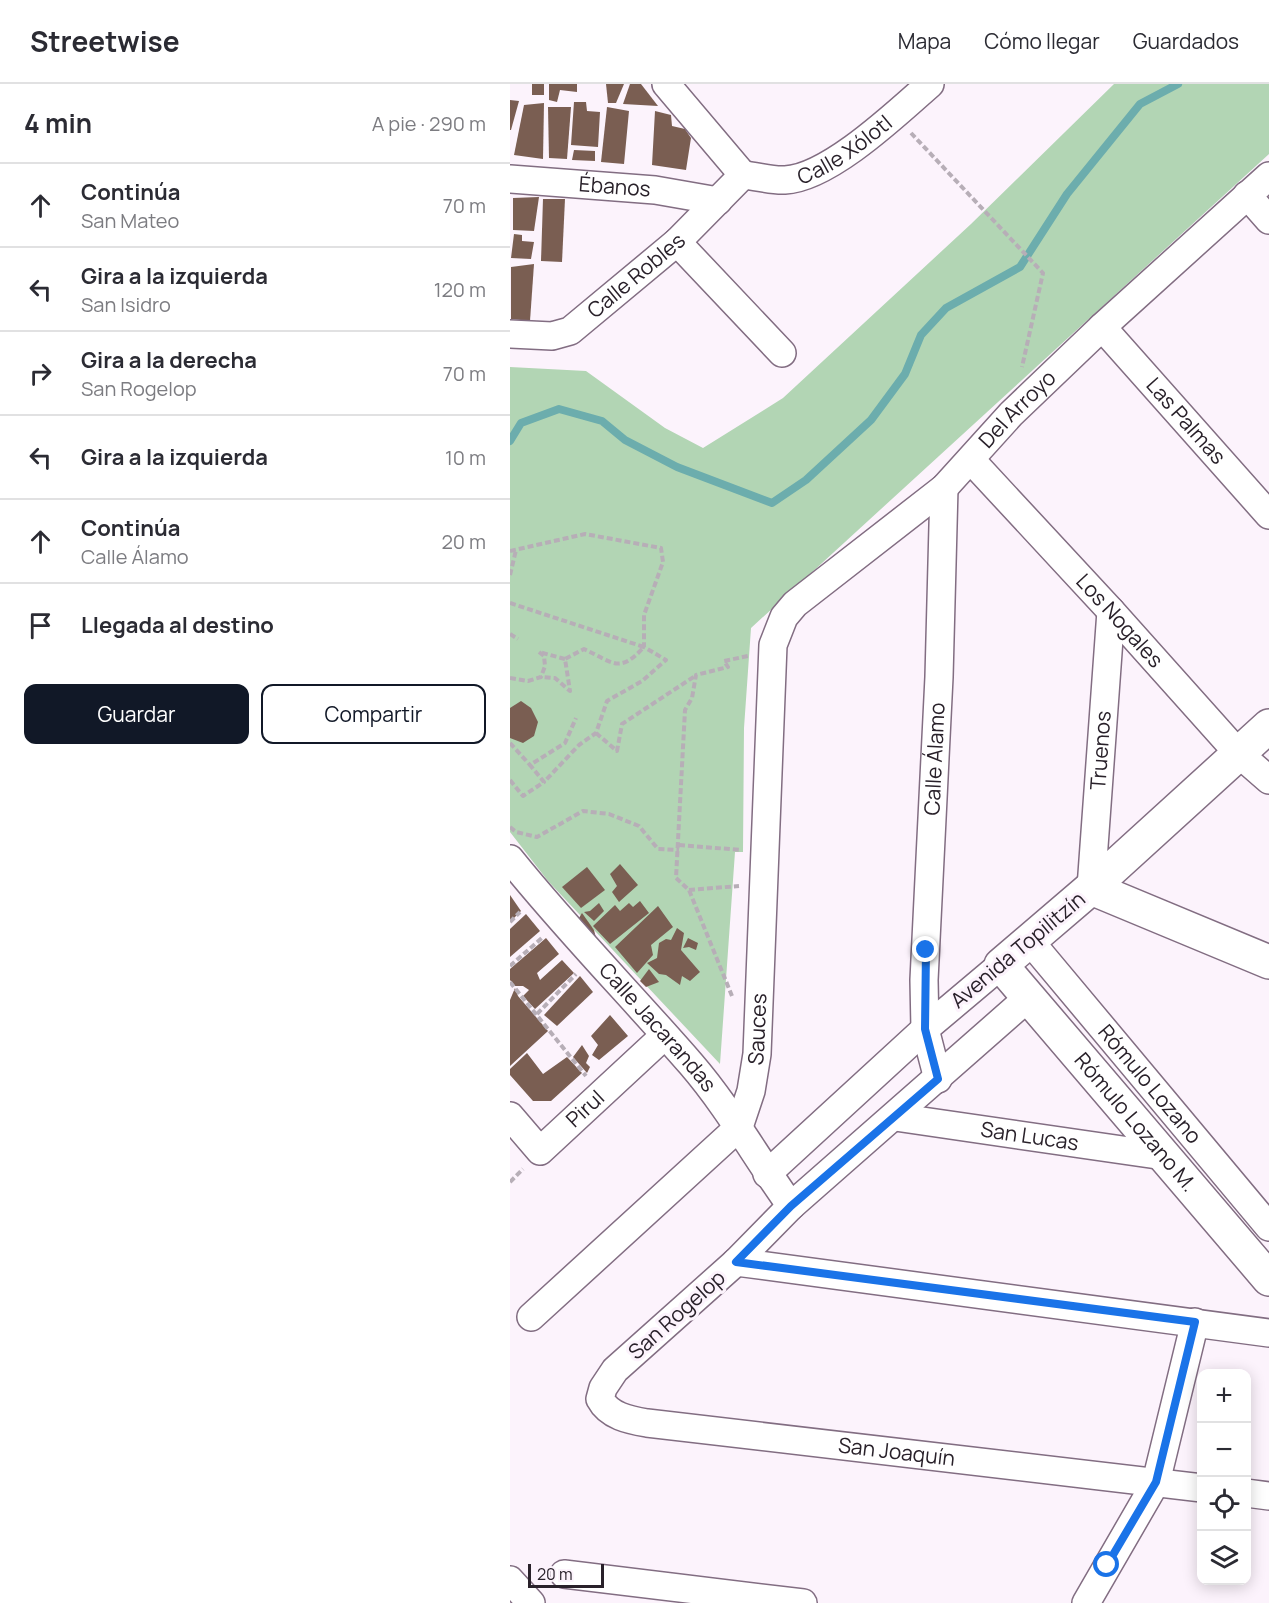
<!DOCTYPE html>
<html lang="es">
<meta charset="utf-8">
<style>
:root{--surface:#fff;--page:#f7f7f7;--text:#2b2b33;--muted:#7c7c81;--line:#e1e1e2;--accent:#111827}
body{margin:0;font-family:Manrope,sans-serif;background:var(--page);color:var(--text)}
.controls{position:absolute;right:18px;bottom:18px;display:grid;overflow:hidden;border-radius:12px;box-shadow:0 3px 15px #0003}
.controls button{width:54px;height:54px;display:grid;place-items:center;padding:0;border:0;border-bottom:2px solid var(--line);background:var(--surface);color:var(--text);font:30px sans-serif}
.scale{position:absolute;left:18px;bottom:15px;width:76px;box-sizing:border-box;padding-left:6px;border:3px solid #29212a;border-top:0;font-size:16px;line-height:21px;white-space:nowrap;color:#29212a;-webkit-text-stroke:4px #fcf3fc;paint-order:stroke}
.stop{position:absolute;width:18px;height:18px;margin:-14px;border:4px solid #1a73e8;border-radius:50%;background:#fff}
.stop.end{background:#1a73e8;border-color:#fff;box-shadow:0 2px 6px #0008}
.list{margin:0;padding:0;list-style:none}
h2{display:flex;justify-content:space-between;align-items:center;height:78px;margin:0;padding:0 24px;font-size:26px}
h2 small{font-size:20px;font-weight:400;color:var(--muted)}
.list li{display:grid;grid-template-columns:39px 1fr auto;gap:18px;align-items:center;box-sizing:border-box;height:84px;padding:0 24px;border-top:2px solid var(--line)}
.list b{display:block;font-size:22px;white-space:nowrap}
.list p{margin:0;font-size:20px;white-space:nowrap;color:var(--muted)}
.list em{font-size:20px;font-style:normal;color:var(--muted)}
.actions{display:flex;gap:12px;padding:18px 24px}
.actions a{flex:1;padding:14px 0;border:2px solid var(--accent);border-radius:12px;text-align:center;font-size:21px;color:var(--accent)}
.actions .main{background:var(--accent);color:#fff}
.icon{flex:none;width:33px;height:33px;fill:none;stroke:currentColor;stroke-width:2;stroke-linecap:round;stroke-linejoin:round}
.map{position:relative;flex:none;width:759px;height:1519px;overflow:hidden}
header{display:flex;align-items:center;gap:36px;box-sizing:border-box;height:84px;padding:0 30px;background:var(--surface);border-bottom:2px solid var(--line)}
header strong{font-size:28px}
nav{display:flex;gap:33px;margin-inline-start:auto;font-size:21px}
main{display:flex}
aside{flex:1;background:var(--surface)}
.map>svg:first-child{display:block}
.green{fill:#b2d5b4}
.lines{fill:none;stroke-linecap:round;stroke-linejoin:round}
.stream{stroke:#6cadad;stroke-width:8}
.building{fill:#7a5e52}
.street-casing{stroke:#826d82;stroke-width:30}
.secondary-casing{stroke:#826d82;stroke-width:36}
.path{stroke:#b7aeb7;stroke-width:4;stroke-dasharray:6 3;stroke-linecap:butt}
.street{stroke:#fff;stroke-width:27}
.secondary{stroke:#fff;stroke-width:33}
.route{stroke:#1a73e8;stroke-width:8}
.labels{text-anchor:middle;stroke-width:6;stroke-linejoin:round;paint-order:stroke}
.street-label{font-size:21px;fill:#29212a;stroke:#fcf3fc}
</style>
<header>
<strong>Streetwise</strong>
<nav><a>Mapa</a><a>Cómo llegar</a><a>Guardados</a></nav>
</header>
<main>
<aside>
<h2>4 min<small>A pie · 290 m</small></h2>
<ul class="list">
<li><svg class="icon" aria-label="ahead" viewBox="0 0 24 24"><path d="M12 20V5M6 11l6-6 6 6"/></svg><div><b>Continúa</b><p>San Mateo</p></div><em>70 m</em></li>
<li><svg class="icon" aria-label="left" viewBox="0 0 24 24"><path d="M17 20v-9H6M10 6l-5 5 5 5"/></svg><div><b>Gira a la izquierda</b><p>San Isidro</p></div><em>120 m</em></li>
<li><svg class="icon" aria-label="right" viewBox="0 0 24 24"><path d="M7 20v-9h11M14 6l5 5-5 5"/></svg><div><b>Gira a la derecha</b><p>San Rogelop</p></div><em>70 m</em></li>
<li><svg class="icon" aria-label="left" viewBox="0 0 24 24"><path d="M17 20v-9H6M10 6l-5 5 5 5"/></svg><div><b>Gira a la izquierda</b></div><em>10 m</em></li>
<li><svg class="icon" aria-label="ahead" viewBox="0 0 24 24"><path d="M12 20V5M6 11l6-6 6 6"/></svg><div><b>Continúa</b><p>Calle Álamo</p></div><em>20 m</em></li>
<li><svg class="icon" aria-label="arrive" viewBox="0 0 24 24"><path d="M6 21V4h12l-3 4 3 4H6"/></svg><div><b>Llegada al destino</b></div></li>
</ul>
<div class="actions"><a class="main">Guardar</a><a>Compartir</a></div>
</aside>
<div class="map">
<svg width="759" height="1519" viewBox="0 0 759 1519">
<rect width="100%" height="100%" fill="#fcf3fc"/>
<path class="green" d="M604,0H759V70L241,544L234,644L233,768H225L210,980L38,797L0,748V283L76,287L155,344L193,364L273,314L461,140Z"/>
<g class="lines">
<path class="stream" d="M0,357L11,339L49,325L92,337L115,356L167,383L262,419L296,396L361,336L395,290L411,251L436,224L510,183L557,110L630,20L668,0"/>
</g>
<g class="building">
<rect x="22" y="0" width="12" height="11"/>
<path d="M39,0H67V8L50,6L47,18L39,16Z"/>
<path d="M96,0H114L106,19H98Z"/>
<path d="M120,0H131L148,22L113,20Z"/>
<path d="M0,16L9,17L1,46H0Z"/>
<path d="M64,18H76L77,27L90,28L88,63L61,61Z"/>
<path d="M34,19L33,75L4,71L14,21Z"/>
<path d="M38,23H61L57,75L39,74Z"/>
<path d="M97,23L119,27L114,80L91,78Z"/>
<path d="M145,27L161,31L162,42L175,45L181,54L176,86L142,81Z"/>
<path d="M64,66L85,67V77L62,76Z"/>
<path d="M29,113L24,147L3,146V114Z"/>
<path d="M33,115H55L52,178L31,177Z"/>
<path d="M4,150L12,151V157L24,158L21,175L1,174Z"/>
<path d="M24,180L20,237L1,235V183Z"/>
<path d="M11,617L21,624L28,638L24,652L13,659L0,654V624Z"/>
<path d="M110,780L128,801L109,818L102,808L107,802L100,790Z"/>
<path d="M77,783L95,806L71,824L52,803Z"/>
<path d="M0,811L11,827L0,838Z"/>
<path d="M130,817L139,829L100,860L83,842L105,821L110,827L119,819L123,823Z"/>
<path d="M89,819L94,827L84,837L74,828L80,827Z"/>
<path d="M148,822L163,843L141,861L143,871L127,889L105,863Z"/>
<path d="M72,829L84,846L86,854L69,834Z"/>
<path d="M16,830L30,847L0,873V845Z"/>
<path d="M167,844L174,849L171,866L190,888L180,897L172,892L170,901L156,891L149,890L137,879L147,874L149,859L156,855L161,856Z"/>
<path d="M36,854L49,870L27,889L30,896L52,876L64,889L25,925L13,912L19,906L13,902H5L0,896V885Z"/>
<path d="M178,854L188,859L186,866L179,863L173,864Z"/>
<path d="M139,885L149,898L136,903L130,897Z"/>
<path d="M70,892L83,908L47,942L34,931Z"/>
<path d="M5,904L8,912L38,947L0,982V916Z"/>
<path d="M100,931L118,952L89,976L82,971L88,961L81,952Z"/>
<path d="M72,961L79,972L76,979L80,983L77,989L63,973Z"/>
<path d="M17,969L33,990L57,973L72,989L41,1017H23L0,991V985Z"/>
</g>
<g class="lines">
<g class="street-casing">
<g id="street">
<path d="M156,0L233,91"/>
<path id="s1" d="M233,91C247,92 262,97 275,96C319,94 387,29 420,0"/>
<path id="s2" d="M0,95L145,106L208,117"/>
<path d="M737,111L759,136"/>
<path d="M167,158L272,269"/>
<path id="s3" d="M592,243L759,431"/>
<path id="s4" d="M0,250L42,252L60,247L167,158L233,91"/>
<path id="s5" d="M461,376L601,527L728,669L759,696"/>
<path id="s6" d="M0,775C57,846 121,911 181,980C219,1024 247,1075 281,1122"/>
<path id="s7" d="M581,804L601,527"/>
<path id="s8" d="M519,856L759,1143"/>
<path id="s9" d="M520,912L281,1122L226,1178L105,1286L93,1304L90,1315C99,1332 119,1336 137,1339L692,1404"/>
<path id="s10" d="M428,995L415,945L414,896L429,593L434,404"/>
<path id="s11" d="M0,1032L30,1067L154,952"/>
<path id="s12" d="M385,1033L654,1072"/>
<path d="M257,1090L415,945L491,881"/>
<path d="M226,1178L759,1249"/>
<path id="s13" d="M21,1233L229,1043L241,1007L247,970L263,561L274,533L285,520L434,404L501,330L592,243L759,92"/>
<path d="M736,1409L759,1412"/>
<path d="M54,1490L293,1519"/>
<path d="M0,1496L21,1519"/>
<path d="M576,1519L646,1398L685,1238"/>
</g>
</g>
<g class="secondary-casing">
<g id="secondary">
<path id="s14" d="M759,642L581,804L491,881L759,1195"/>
<path d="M581,804L759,878"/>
</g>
</g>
<g class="path">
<path d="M401,49L533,189L512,283"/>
<path d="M0,467L75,450L151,464L153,478L134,531V563L156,576L132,597L97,617L86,649L69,661L34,698"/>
<path d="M0,491L6,466"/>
<path d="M0,519L134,563C109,590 104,579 74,565L55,575L60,607L45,594L31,593"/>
<path d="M0,550L8,555"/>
<path d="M0,594L18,597L31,593L35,582L34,572L29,568L55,575"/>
<path d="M86,649L107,667L112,640L185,592"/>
<path d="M0,659L20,681"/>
<path d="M0,696L13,712L34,698L20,681L55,659L66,634"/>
<path d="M0,743L6,748L27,753L73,727L99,730L129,742L148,765L169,766"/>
<path d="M169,761L231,766"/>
<path d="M179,806L229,802"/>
<path d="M0,838L10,828"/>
<path d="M0,882L33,853"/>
<path d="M0,898L76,992"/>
<path d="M222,912L179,806L166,794L175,626L182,614L186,591L218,583L214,577L238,572"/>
<path d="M27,930L66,890"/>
<path d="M0,1098L13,1085"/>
</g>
<use href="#street" class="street"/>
<use href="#secondary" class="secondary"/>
</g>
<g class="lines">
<path class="route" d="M416,866L415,945L428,995L281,1122L226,1178L685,1238L646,1398L597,1481"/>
</g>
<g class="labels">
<g class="street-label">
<text dy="7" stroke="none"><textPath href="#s1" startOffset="110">Calle Xólotl</textPath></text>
<text dy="7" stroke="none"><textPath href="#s2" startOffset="105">Ébanos</textPath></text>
<text dy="7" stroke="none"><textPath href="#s4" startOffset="147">Calle Robles</textPath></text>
<text dy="7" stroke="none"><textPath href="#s13" startOffset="1110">Del Arroyo</textPath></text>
<text dy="7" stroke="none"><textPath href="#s3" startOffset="126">Las Palmas</textPath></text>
<text dy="7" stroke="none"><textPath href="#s5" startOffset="219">Los Nogales</textPath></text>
<text dy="7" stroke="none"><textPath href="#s7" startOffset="138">Truenos</textPath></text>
<text dy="7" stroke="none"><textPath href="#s10" startOffset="322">Calle Álamo</textPath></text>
<text transform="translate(508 866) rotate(-40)" y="7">Avenida Topilitzín</text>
<text dy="7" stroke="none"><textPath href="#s6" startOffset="224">Calle Jacarandas</textPath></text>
<text dy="7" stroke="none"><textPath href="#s13" startOffset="382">Sauces</textPath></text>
<text dy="7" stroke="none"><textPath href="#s8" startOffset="188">Rómulo Lozano</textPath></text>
<text dy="7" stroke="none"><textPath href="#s11" startOffset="108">Pirul</textPath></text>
<text dy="7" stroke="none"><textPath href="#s14" startOffset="566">Rómulo Lozano M.</textPath></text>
<text dy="7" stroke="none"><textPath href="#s12" startOffset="136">San Lucas</textPath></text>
<text transform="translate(167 1231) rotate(-42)" y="7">San Rogelop</text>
<text dy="7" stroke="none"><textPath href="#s9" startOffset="898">San Joaquín</textPath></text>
</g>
</g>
</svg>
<div class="controls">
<button>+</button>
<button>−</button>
<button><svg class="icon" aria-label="locate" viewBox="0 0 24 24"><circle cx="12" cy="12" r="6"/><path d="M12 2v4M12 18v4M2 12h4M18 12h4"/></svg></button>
<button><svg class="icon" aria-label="layers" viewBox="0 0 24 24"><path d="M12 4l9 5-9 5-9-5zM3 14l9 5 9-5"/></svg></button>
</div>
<div class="scale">20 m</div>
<div class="stop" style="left:597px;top:1481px"></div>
<div class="stop end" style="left:416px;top:866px"></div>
</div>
</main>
